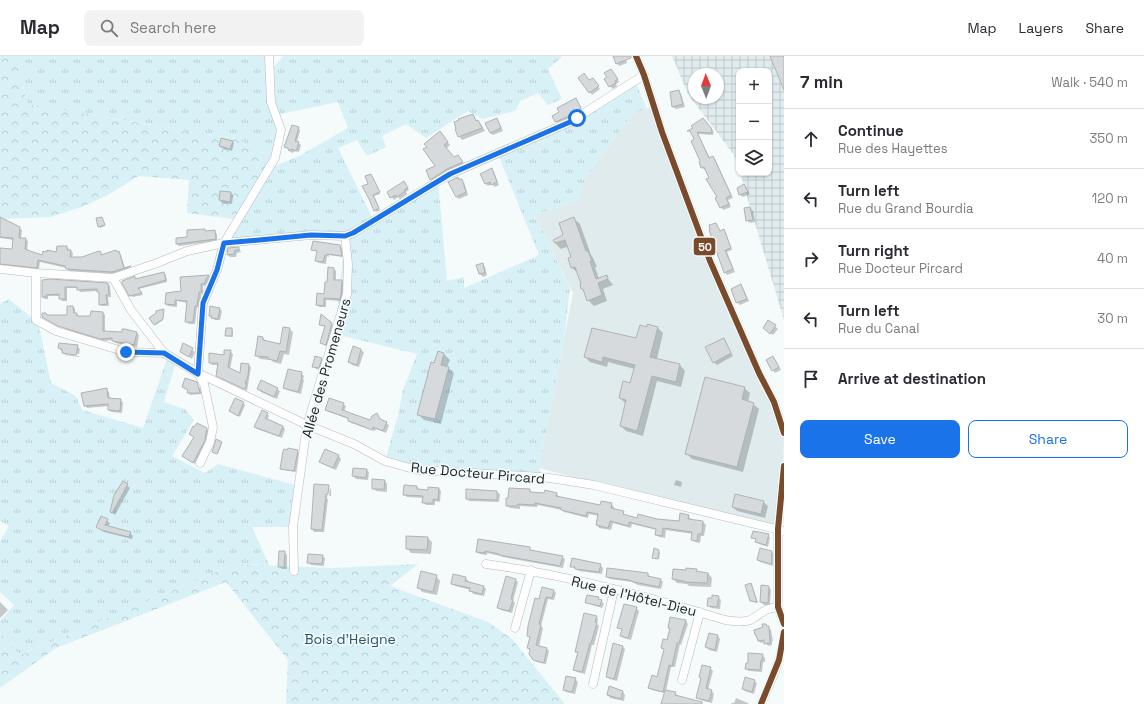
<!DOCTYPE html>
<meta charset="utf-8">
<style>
:root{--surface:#fff;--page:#f2f2f3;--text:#2b2b33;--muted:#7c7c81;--line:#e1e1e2;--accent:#1a73e8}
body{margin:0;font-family:"Space Grotesk",sans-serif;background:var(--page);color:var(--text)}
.controls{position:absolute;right:12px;top:12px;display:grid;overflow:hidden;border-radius:8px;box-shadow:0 1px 3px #0004}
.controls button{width:36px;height:36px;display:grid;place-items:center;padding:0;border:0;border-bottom:1px solid var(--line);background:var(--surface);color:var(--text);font:20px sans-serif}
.compass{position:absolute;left:688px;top:12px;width:36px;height:36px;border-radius:50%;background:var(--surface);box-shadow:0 1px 3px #0004;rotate:359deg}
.stop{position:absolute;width:12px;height:12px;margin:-9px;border:3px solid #1a73e8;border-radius:50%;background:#fff}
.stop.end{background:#1a73e8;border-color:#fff;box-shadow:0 1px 4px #0008}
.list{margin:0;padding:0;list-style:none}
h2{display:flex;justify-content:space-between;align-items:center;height:52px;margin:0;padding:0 16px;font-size:17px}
h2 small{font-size:13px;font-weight:400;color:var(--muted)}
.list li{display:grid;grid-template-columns:26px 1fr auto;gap:12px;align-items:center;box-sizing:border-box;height:60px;padding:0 16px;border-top:1px solid var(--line)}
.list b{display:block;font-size:15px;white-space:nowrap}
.list p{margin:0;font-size:13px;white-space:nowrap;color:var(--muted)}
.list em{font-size:13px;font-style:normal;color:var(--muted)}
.actions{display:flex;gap:8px;padding:12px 16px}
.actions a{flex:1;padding:9px 0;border:1px solid var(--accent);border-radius:8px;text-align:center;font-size:14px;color:var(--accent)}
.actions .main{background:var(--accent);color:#fff}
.icon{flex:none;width:22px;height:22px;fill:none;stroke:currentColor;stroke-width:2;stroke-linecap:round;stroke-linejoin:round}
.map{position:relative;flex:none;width:784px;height:648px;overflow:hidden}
header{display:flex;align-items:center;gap:24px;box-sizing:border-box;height:56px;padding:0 20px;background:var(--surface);border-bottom:1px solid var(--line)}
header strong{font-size:19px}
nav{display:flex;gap:22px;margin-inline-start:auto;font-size:14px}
.search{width:280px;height:36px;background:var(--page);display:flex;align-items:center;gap:10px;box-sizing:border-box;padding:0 14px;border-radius:8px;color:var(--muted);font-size:15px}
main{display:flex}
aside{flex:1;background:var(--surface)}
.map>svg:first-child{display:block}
.built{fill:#e0ebee}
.industrial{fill:url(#industrial-grid);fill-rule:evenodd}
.grass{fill:url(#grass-tufts)}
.forest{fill:url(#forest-crowns)}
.shadow{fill:#0003}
.building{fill:#d7dadc;stroke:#b0b3b4}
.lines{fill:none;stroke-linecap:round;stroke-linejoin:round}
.minor-casing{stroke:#b7bbbc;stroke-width:9}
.minor{stroke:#fefefe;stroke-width:8}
.bus-1-casing{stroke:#f3fbfd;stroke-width:9}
.bus-1{stroke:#7a4b2a;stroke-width:6}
.route{stroke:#1a73e8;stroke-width:5}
.labels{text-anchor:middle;stroke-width:3.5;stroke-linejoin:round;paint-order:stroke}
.street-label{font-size:14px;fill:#1f2223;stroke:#f3fbfd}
.park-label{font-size:14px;fill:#235965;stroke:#f3fbfd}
.line-badge{stroke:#f3fbfd;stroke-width:1.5}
.badge-label{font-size:11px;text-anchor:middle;font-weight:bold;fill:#fff}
</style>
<header>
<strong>Map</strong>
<div class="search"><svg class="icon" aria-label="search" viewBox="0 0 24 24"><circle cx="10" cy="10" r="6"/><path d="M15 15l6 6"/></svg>Search here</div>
<nav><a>Map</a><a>Layers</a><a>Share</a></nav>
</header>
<main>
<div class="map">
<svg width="784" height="648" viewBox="0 0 784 648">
<defs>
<pattern id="industrial-grid" width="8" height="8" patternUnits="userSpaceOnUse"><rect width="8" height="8" fill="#e0ebee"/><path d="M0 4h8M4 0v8" fill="none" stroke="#c0c9cc"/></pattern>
<pattern id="grass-tufts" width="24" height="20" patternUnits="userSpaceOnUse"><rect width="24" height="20" fill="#d8f1f7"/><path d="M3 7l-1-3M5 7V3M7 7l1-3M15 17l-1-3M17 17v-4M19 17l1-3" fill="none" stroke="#b9ced3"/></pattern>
<pattern id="forest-crowns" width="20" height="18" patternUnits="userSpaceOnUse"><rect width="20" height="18" fill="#d8f1f7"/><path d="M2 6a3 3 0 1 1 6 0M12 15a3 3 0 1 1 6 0" fill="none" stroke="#b9ced3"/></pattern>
</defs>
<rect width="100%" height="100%" fill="#f5fafb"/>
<path class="built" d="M653,51L764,335L784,379L783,415L778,473L651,442L539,412L573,237L535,158L577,146L586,121L633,57Z"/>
<path class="industrial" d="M672,0H784V264L740,117H769V15H739V115L734,99L688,38ZM694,18H718V42H694Z"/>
<g class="grass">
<path d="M17,0H269L275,56L274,11L283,0H561L562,1L548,13L562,43L548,49L538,37L520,45L515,55L482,63L468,55L426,82L406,68L382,80L386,91L367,100L357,84L338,92L372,161L438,125L447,225L464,221V232L539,199L498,98L577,62L635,25L647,53L633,57L586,121L577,146L535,158L570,232L564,284L539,412L543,421L417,414L385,405L398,359L403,334L417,298L335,278L345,181L224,187L268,113L299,100L348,72L338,46L276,59L275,102L237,83L27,48Z"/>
<path d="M9,243L31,261L38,265L51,327L76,340L82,354L143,372L168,300L176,305L164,346L185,353L194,364L172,400L205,417L218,408L295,429L293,471H252L269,509L234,508L56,584L19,599L0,576V565L14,549L0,536V486L9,470L0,465V248Z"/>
</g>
<g class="forest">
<path d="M0,0H17L27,48L237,83L275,102L246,150L233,163L187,157L189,124L138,120L108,139L82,151L50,161L0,163Z"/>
<path d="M234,508L334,512L418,508L390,530L488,566L512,583L565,648H286L288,604L226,526L56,592L0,632V576L20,599L56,584Z"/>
</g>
<g class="shadow">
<path d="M614,0H625L627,7L619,10L617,7Z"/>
<path d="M613,16L619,26L616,28L617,30L613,33L610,30Z"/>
<path d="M579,22L595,26L600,33L592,39Z"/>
<path d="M678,35L681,38L685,51L676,53L673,51L671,37Z"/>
<path d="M576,44L583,55L558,68L553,60Z"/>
<path d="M473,59L477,65L481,68L485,75L462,84L459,80Z"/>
<path d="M497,63L499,66L503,75L493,79L490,77Z"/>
<path d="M706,66L714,76L713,79L698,78L710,102L713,101L715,103L733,142L728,144L731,151L723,154L716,142L719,141L706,114H705L702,112L700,107L702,106L696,84L693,77L689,75Z"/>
<path d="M298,72L300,74L297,86L301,89L299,96L295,95L292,97L285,91Z"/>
<path d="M442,79L450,89L446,93L454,102L461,103L465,109L433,126L431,123L436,111Z"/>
<path d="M232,86L234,87L232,95L222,92L220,90Z"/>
<path d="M492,114L494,116L499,129L495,131L492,128L488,130L486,128Z"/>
<path d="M372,121L380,138L374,140L380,154L376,156L375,154L369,128Z"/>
<path d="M457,122L464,126L468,139L459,143L456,140Z"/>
<path d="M406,129L409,134L406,136L407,138L400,143L398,141L394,144L388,136Z"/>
<path d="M744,129L750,138L743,141L740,139Z"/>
<path d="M231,137L233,140L232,148L222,147L220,144Z"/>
<path d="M750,152L753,155L755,166L750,167L747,164Z"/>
<path d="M0,162L22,174L21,183H25L28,185L27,195L43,200L57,197L67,191L73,197L72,202H82L100,197L103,199L119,196L121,199L125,212L131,211L133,212L115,218L69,215L67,212L40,206L39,213L0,210V197L13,194L14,184L0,182Z"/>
<path d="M102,162L105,170L100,172L97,163Z"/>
<path d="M574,163L580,168L591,199L593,202L597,211H595L599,223L606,220L613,229L603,233L607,245L594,250L588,244L585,236L582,233V228L579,218L572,212L573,201L569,190L561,193L555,187L565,179Z"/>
<path d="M716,168L721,176L724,175L726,177L732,194L727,196L735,216L727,219L725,216Z"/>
<path d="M204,174L207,176L214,175L217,178V185L179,190L177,188Z"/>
<path d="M340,190L342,192L343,201L329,199V201L327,200L326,208L319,207L316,205L318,196L312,193Z"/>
<path d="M239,192L241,196L237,197L236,201H230L228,199L229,193Z"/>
<path d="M482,208L485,211L487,219L483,221L480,218L478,209Z"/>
<path d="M334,213L336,215V225H342L344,228L342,245L326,244V251H320L317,249L325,239L328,227Z"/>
<path d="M164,217L166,219L167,226L139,233L143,239L132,241L130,239L134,222L137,224Z"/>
<path d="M209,220L211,222L207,229L203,230V238H201L199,252L197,251L195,268H189L186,266L188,247L177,245V251L168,250L166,248L182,235L181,222Z"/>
<path d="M42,225L108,228L110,230L111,241H108L109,250H102L100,248V238L98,235L80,236L78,232H67V245H62L60,243V240H48V243H45L42,241Z"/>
<path d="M741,230L743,232L749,245L740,249L737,246Z"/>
<path d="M73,251L75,253V258L79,260L91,261L103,257L105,259V276L123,277L124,274L137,277L139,279L137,291L115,287L113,284L103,285L68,274L45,263L42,260L46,258L48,260H68Z"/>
<path d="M220,253L222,255L220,264H215L210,260Z"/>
<path d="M164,254L163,264L156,269L150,262L157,258V256Z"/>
<path d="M769,265L778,273L773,279L767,275Z"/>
<path d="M320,268H332L334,270L328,291L321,287L326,271Z"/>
<path d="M647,272H658L663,277L657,303L680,309L685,315L681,331L657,325L643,380L626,375L621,370L626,348L620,342L631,328L635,313L608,306L607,311L590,306L585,301L637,284Z"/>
<path d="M227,273L233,274V281L226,280Z"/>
<path d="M289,273L293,276L289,299L284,298L281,308L273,306L271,304L260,303L256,299L263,282L267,286L281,290Z"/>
<path d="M723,283L733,300L717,309L714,306Z"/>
<path d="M183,288L195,296L192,303L182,296Z"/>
<path d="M77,290L80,293L79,298L64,296V298L59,292Z"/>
<path d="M354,291L361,294L364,296L359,311L352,309L349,306Z"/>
<path d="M230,295L233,298L230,313L241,319L248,309L251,311L247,335L220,322L219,309H212L210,306L225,300Z"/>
<path d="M438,296L444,298L450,304L447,311L454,317L441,368L424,364L418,358Z"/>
<path d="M65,298L79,300V301L65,299Z"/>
<path d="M773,301L781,314L775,317L773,314Z"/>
<path d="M321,303L323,305L321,314L316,313L314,310Z"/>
<path d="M301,317L304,320L303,323L304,324L301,338L287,334L284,332Z"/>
<path d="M197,329L201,333L202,338L190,339L188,337L189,335L183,331Z"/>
<path d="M744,332L750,337L748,346L753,348L759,353L743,416L692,403L686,397Z"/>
<path d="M258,333H277L280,335L277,343L261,336Z"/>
<path d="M107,334L109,336L110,343L121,344L123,347L122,357L111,356L109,354V350L87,352L85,350Z"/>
<path d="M243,347L245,349L240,361L232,356Z"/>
<path d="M343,348L346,350L344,356L371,365L377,358L381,365L389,369L386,377L376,373L375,375L351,367L349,363L329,356L326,354Z"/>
<path d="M267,358L269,360L267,364L283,370L285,373L282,382L257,373L255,371Z"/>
<path d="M207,373L209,375L207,387L195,408L186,402Z"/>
<path d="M221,386L222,387L218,398L214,396Z"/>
<path d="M325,394L339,400L341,403L336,414L323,408L320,406Z"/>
<path d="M297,395L299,397L296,416L283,414L281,412Z"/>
<path d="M366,414L369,416L368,424L356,423L353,420Z"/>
<path d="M676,424L682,426L681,431L674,429Z"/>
<path d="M385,425L387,428V436L376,435L373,432Z"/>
<path d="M123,426L130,432L115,459L111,456Z"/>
<path d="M315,430L330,431H328L327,443H328L324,476H314L312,473Z"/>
<path d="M417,431L419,433L429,435L439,433L441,435L440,446L435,445V449H426L423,446L424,442L407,441L404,438Z"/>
<path d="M330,432L331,433V440H329Z"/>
<path d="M530,434L532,437L557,438L559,441L601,450L611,448L614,451L613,454L623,456L625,460L638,463L680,466L688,460L691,463V465L703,466L706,469L704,480H701L700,487L695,486L692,483L693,478L666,474L665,482L659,481L656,478L657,474L632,468L631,472L613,467L611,474L599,472L597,469L599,460L589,458L588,462L564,456L562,454L538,449L537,451L520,450V453L510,452L507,450Z"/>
<path d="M497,436L500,438L499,446L469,445L467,442Z"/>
<path d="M763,446L768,450L765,462L737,455L733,451Z"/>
<path d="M102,461L110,467L108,471L130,477L133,480L132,483L104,476L100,473L97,471Z"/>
<path d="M768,479L770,482L768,491L759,488L756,486L757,484L753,481Z"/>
<path d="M428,482L432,486L431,498L411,497L407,492Z"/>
<path d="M479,484L530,492L532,495L562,501L565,503L563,512L503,501L501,500L487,497V499L480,498L477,496Z"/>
<path d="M655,494L660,496L659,503L653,502Z"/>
<path d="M284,496L287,499V513H282L279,510Z"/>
<path d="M772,496L774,498L773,510L760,506L758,504Z"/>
<path d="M322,500L325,502L324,510L311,509L308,506Z"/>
<path d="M600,509L603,512L602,518L579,515L571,510Z"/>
<path d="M696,514L699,517H708L712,522L711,531L689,530L687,528L677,527L673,523L687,515Z"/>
<path d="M647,518L650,521L660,523L663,526L661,533L638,529L632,526L610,523L607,520Z"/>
<path d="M436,520L440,525L437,539L422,536L418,531Z"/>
<path d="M466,522L468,525V527L484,531L486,533L484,540L473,538L471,534L455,530L452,527Z"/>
<path d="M516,524L518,526L513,545L515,547L512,557L501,554L499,552Z"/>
<path d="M751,528L752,529L758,547L753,546L751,544Z"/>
<path d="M769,531L771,534L770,549H764L761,546Z"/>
<path d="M554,535L556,537L554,544L548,543L541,570L543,572L539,591L547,593L549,595L546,608L537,606L534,603L531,595L528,592L530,582L528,580L539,544Z"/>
<path d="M718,541L721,544L720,553L711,552L708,549Z"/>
<path d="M598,542L604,548L602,552L589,548L586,546Z"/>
<path d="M0,546L8,554L0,562Z"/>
<path d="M636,552L639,555L631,584L624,582L621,580L623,574L618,571Z"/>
<path d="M596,561L598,563L597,568L599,570L594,589H592L585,618L577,616L574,614L578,597L576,596Z"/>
<path d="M686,565L688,568L681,589L680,588L675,611H671L666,635L675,637L678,640L697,648H662L665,637L652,634L649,632L658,622L665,594L662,592L668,586L671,574L669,572Z"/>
<path d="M766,569L771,574L773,585H772V589L768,590L765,586L761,587L758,584Z"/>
<path d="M718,580L720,583L717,596L709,594L706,591Z"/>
<path d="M623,591L625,593L617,625L610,623L607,620Z"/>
<path d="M762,599L765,602V606H763L762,616L749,615L746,613Z"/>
<path d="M710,612L713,615L708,634L714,637L712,647L700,644L698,641L702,623L700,621Z"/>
<path d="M575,623L578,626L575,638L566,636L564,634Z"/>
<path d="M754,625L757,627L754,638L745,635L743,633Z"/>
<path d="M623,636L625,639L624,645L610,642L608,639Z"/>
<path d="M736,642L748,647L749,648H731L732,647H734Z"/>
</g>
<g class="building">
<path d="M613,0H631V2L616,8Z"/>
<path d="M770,0H784V34Z"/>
<path d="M611,13L618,23L615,25L616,27L609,31L604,23L607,21L604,17Z"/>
<path d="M584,17L589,24L593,22L599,30L589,37L578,22Z"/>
<path d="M679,34L683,48L672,51L670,36Z"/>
<path d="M576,42L581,52L567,61L555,66L552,60L559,56L557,52Z"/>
<path d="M473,58L476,65L478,64L482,72L458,81L455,73H456L454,66L459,64L458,63Z"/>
<path d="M497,62L501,72L490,77L485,67Z"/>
<path d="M703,62L712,73L711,77L697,76L709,102L713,100L731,139L726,142L729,148L720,152L715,142L717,141L706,123L709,122L704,111L701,112L699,106L700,105L691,85L694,83L690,75H687L693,72L691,70Z"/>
<path d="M292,69L299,71L295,85L299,86L296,95L292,93L289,95L288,92L284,91Z"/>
<path d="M440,75L448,86L444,89L454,101L458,99L463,106L447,113L430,124L426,114L435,110L423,93L427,91L424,88Z"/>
<path d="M221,82L233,85L230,93L219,90Z"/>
<path d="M492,112L497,126L491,129L490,126L485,128L480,118Z"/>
<path d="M371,118L380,136L373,139L379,152L374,155L369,143L362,130L368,128L365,120Z"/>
<path d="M458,121V123H462L466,136L456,141L448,126Z"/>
<path d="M404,125L408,132L405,133V135L397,141L396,139L390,142L387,136Z"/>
<path d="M744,128L748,136L739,139L737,132Z"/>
<path d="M220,135L231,136L230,146L219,144Z"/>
<path d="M750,151L753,164L746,165L744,152Z"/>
<path d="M0,161L20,171L19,182H26L25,193L30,195L42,199L43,195L47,196V194L56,196L57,190H67V194H71L70,201H82L99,195L101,196V199L116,194L117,196L119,195L124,212L131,210L112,216L66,213L65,210L38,204L37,212L0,208V192L12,193L13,182L0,181Z"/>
<path d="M102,161L105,169L98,171L96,162Z"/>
<path d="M574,161L586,195H588L592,205H590L596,223L607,219L608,223L598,227L602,239L587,245L583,233H581L580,228H581L575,211L571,212L568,202L571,201L565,184L555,187L553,184L563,179L559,167Z"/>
<path d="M716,167L720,175L724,173L731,192L725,194L733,213L724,217L709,174H710L709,169Z"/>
<path d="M205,173V175L215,174L216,183L176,188V182L187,181V174Z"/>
<path d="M313,185L340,189L342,200L327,198V199H325L323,206L315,205L317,195L311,194Z"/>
<path d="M239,191V194H235L234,198L227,199L228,192Z"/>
<path d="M483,207L485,217L479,218L476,209Z"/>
<path d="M328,211L334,212V224H342L341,238L340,243L324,242V250L316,249L317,237L324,238L325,226H327Z"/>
<path d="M164,216L166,224L138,232L142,237L129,240L122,227V225L135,220V223Z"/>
<path d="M209,219L205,225V227L201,228V236H199L197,250H195L193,266H185L187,245L175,244V249L165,248L166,237L181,235L180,221Z"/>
<path d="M50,223L108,227L109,239H106L107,248L99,249V236H97V233L77,234V231H65V243H59V238L46,239V241H42V224Z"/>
<path d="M741,228L747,243L736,247L731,233Z"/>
<path d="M67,250H73L74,257H77V260H90L91,255L103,256V275L122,276V273H125L137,276L134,289L112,285V282L100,283L58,270L42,261V257H46L47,259H67Z"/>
<path d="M210,250L220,252L218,263L211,262L212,260H209Z"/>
<path d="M164,253L163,263L154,269L149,262L156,257V255Z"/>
<path d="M321,258L332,267L326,289L320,287L325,270L319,269Z"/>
<path d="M768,264L776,269L770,278L763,272Z"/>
<path d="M647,268L658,271L650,301L680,308L676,326L652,320L637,375L620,370L626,344L619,342L623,325L630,327L635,309L603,301L602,306L584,301L592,272L636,282L640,269L647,271Z"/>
<path d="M283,271L290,272L286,296L280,295L277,305L268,303V301L255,300L258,280L263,281V284L280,288Z"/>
<path d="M226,272H232V280H225Z"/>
<path d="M724,282L731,297L713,307L705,291Z"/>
<path d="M59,287L78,289L76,299L62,297V293L58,292Z"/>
<path d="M183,287L193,292L189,301L180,296Z"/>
<path d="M353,290L361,293L357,309L348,306Z"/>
<path d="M224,294H231L228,311L240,317L241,307L249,308L248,320L245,327L247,328L244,333L216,320L218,307H209V297L224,299Z"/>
<path d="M438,295L444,297L441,309L449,311L435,363L417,359L431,306L434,307Z"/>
<path d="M315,300L322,302L319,312L312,311Z"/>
<path d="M773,300L779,311L772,315L766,304Z"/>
<path d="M288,313L302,316L301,321H302L298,336L283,332Z"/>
<path d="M705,321L745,331L742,343L754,347L737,411L685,398Z"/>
<path d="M185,322L197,326L200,337H187L188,334L182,331Z"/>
<path d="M261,324L278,332L274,341L257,333Z"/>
<path d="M107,332L108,342L121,343L120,355L108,354V348L84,350L81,337Z"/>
<path d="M235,342L244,346L238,360L229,355Z"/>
<path d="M329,342L344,347L342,354L370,364L372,360L377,357L380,363L387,366L383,375L373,371L372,374L354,367L348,365V362L325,354Z"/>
<path d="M262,354L268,357L265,362L283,370L279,380L254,371Z"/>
<path d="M197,367L207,372L205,384L193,407L182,400L194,381L189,378L193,370L194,371Z"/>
<path d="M216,383L222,386L217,398L212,396Z"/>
<path d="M288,392L298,394L294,415L280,413L283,395L284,393L287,394Z"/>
<path d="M325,393L339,399L333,412L319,406Z"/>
<path d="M353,412L367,413L366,422L352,420Z"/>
<path d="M372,423L385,424L384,433H372Z"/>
<path d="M123,425L128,428L112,457L110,456L114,439Z"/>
<path d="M314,428L329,429L328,438H326L322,474L311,473Z"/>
<path d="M404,429L417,430V433L428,434V431L439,432L438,444L433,443V447H422L423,440L403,439Z"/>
<path d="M509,432L530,433V436L544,437L545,434L557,437L556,440L600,449L601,445L612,447L611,452L624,455L623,458L637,462L638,458L657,463L679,465L680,457L689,459L688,463L703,465L702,478H698L697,485L691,484L692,476L663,472L662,480L655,479L656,473L629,466V470L610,465L608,472L596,469L598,458L587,456L586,460L561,454V452L535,447V449L518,448L517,450H506V442H508Z"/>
<path d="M466,433L497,435V444L466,443Z"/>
<path d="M735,438L764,445L761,458L732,451Z"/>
<path d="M101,460L108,463L105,469L131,476L129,481L101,474L96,471Z"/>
<path d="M753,475L769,478L766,489L755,486L756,483L751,482Z"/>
<path d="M406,480L428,481L427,494L406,493Z"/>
<path d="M478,483L530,491V494L563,500L560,510L499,499V498L485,495V497L476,496Z"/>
<path d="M654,492L659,494L658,503L652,502Z"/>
<path d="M760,492L772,495L771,508L757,504Z"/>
<path d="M279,495H285L284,511H278Z"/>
<path d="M308,498L323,499L322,508L307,507Z"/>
<path d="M572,502L601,508L599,516L575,513V511H570Z"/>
<path d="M607,512L648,517V520L661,523L659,531L634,526L629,524L606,521Z"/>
<path d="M686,512L697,513L696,515L708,517L707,527L684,526V525L672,523L673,513L686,514Z"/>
<path d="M421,515L437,519L433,536L417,532Z"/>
<path d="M453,518L466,521L465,525L484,530L482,538L469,535L470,532L451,528Z"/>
<path d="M506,520L516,523L511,543L513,544L509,555L497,552Z"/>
<path d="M751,527L757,546L750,545L745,529Z"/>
<path d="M761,529L769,530L768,547L760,546Z"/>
<path d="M542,531L554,534L552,542L546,541L539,568L541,569L536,589L547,592L544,607L533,604L529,598L530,593L527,592L530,581L527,580L528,570L535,542L539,543Z"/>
<path d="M587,539L599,541L598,543L602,544L600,550L586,547L585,546Z"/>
<path d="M712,539L719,540L717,551L707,550L708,542H712Z"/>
<path d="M624,548L637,551L628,582L620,580L622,573L617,572Z"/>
<path d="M584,557L597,560L595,566L597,567L591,587H590L582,616L573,614L578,596H575Z"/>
<path d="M670,561L686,564L679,587H677L672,610L669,609L663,636L648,632L652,619L657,621L664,593L661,592L663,583L667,584L670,572H668Z"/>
<path d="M762,568H766L767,570H769L770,587L764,588V584L758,585L756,579H755L754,574L763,571Z"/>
<path d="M709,577L718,579L715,594L705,591Z"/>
<path d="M613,587L623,590L614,623L606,621Z"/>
<path d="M748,597L763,598L762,604H761L760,614L745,613L746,607H748Z"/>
<path d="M702,609L711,611L706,632L712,634L709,645L696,642L701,622L699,621Z"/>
<path d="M566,620L576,622L572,636L563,634Z"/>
<path d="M745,621L755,624L752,636L742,633Z"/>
<path d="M609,630L623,635L621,643L607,639Z"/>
<path d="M665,634L676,636L675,639L702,646V648H661Z"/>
</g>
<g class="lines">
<g class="minor-casing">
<g id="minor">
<path d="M636,0L644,19L662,76L710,205L759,317L774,346L784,377"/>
<path d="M0,213L36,217L113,222L157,207L187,195L224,187L275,102L281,74L271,46L269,0"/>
<path d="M36,217V264L56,275L126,296L164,297"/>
<path d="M113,222L131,254L164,297L198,317L307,369L354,388L385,405L417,414L543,421L594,429L784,475"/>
<path d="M200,407L210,386L213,371L204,328L198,317L203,247L217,214L224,187L311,179L345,180L353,177L450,118L570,66L644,19"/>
<path d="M784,410L778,473V551L784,568"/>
<path d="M486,508C567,519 647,540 725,564C733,565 743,567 750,564C763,558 761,553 778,551"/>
<path d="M294,515L293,471L307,369L347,238L348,208L345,180"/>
<path d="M515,572L531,514"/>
<path d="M682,624L700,556"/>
<path d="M593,628L614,534"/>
<path d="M761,648C771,625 783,602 784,576"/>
</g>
</g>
<use href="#minor" class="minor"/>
<g class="bus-1-casing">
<g id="bus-1">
<path d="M636,0L644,19L662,76L710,205L759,317L774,346L784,377"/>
<path d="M784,410L778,473V551L784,568"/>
<path d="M761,648L779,604L784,576"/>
</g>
</g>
<use href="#bus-1" class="bus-1"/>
</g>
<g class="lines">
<path class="route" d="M126,296L164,297L198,318L203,247L217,214L224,187L259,184L311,179L345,180L353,177L450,118L570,66L577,62"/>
</g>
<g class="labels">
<g class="street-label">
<text transform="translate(326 312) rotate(-74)" y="5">Allée des Promeneurs</text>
<text transform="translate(478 417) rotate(5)" y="5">Rue Docteur Pircard</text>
<text transform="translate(634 540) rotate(14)" y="5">Rue de l’Hôtel-Dieu</text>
</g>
<g class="park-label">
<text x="350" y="588">Bois d'Heigne</text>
</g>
</g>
<rect class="line-badge" x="693" y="181" width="23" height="19" rx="4" fill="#7a4b2a"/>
<g class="badge-label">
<text x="705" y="195">50</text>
</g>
</svg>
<div class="controls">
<button>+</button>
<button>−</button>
<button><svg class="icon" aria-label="layers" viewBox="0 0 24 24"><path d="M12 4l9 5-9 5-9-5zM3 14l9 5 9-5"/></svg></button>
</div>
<svg class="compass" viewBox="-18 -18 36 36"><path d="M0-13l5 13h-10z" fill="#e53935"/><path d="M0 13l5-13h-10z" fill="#7c7c81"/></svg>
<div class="stop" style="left:577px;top:62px"></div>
<div class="stop end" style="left:126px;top:296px"></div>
</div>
<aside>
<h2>7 min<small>Walk · 540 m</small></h2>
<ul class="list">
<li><svg class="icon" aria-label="ahead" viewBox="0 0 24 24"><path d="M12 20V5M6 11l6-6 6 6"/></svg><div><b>Continue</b><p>Rue des Hayettes</p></div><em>350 m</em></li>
<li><svg class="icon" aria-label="left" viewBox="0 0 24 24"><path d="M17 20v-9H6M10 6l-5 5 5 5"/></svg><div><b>Turn left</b><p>Rue du Grand Bourdia</p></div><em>120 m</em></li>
<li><svg class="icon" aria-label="right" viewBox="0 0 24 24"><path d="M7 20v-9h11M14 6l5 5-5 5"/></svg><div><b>Turn right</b><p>Rue Docteur Pircard</p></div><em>40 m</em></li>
<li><svg class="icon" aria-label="left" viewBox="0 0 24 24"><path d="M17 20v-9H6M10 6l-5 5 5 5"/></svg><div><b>Turn left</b><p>Rue du Canal</p></div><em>30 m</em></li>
<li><svg class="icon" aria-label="arrive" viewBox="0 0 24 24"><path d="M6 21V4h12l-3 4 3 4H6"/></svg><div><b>Arrive at destination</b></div></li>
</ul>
<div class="actions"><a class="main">Save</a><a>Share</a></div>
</aside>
</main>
